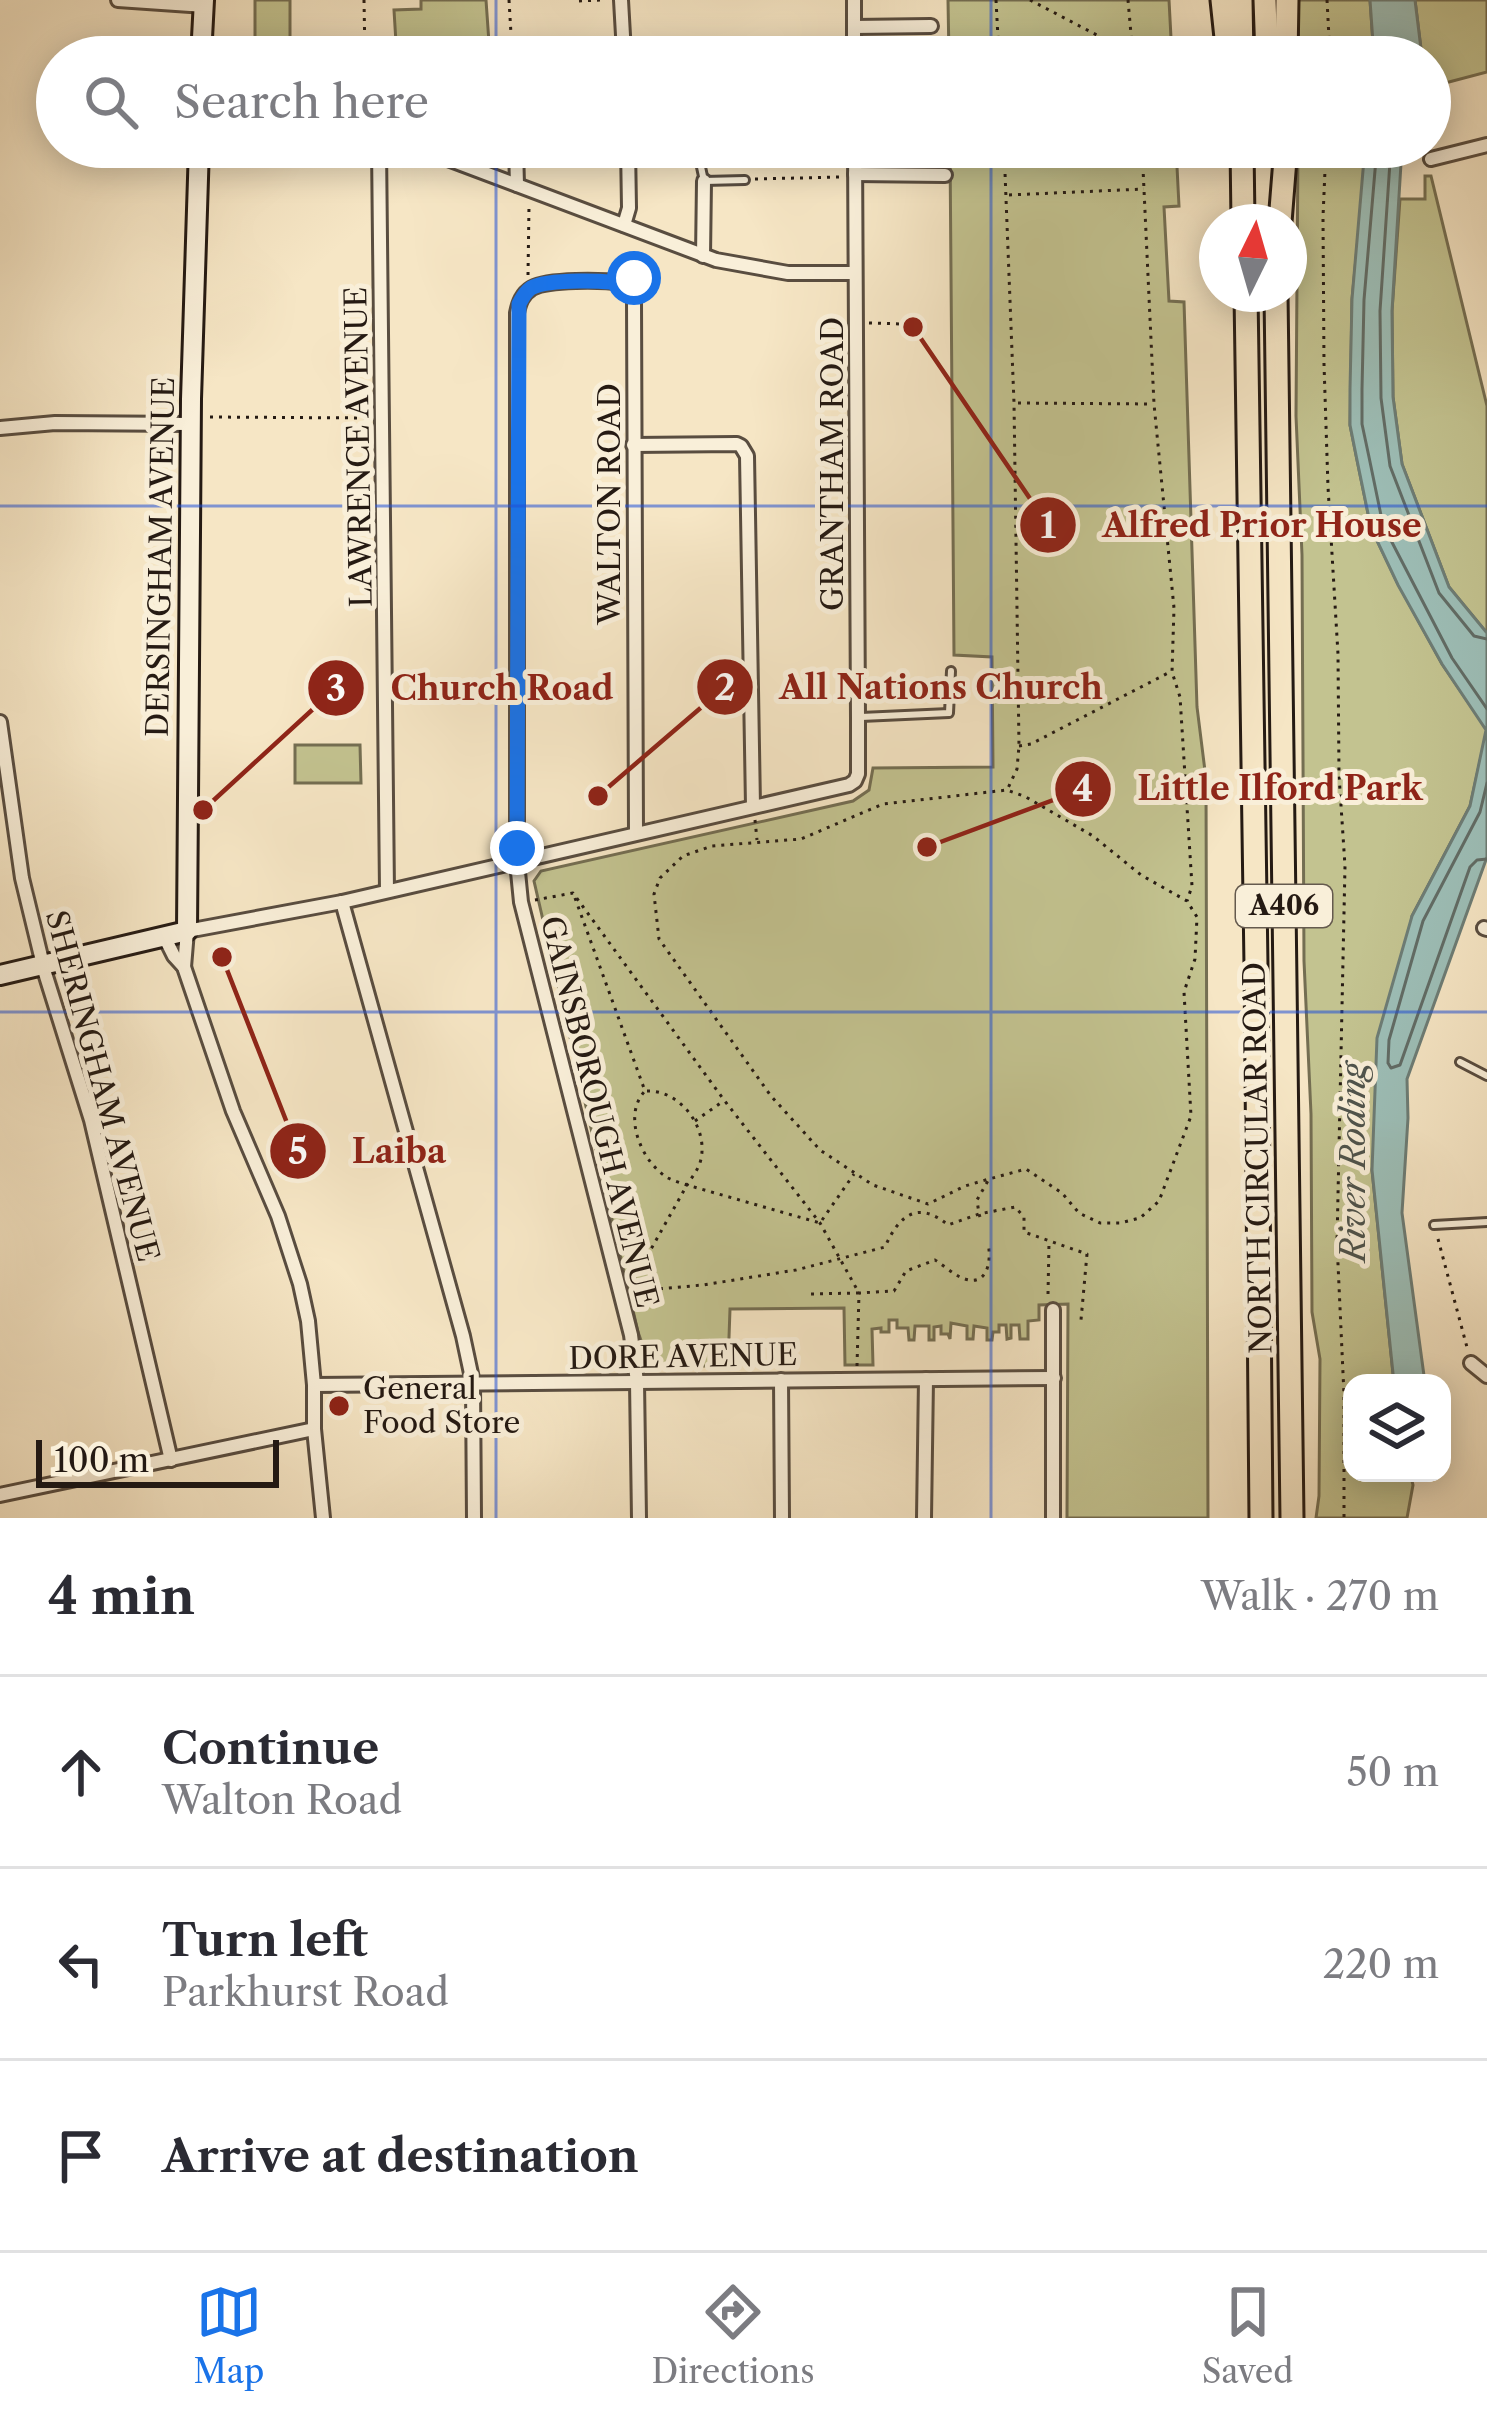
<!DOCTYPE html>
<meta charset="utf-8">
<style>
:root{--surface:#fff;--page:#f7f7f7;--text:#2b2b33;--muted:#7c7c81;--line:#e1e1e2;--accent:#1a73e8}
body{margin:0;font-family:"Libre Caslon Text",serif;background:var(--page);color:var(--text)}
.controls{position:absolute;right:36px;bottom:36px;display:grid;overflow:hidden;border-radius:24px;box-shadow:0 6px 30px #0003}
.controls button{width:108px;height:108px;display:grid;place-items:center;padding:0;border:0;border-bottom:3px solid var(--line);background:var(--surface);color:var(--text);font:60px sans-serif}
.compass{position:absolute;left:1199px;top:204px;width:108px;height:108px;border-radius:50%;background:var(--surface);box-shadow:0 6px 30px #0003;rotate:5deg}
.scale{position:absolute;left:36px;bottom:30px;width:243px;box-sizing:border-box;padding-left:12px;border:6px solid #251a13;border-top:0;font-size:33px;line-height:42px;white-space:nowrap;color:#251a13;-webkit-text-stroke:9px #f9efd9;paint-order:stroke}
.stop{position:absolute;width:36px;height:36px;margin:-27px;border:9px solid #1a73e8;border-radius:50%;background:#fff}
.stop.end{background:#1a73e8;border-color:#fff;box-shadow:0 3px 12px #0008}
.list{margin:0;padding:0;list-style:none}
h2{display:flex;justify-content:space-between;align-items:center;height:156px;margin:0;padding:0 48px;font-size:51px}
h2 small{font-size:39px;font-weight:400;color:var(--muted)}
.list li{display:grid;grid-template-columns:78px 1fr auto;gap:36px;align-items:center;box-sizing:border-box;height:192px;padding:0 48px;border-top:3px solid var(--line)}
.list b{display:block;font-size:45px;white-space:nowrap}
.list p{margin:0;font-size:39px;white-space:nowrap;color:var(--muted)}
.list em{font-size:39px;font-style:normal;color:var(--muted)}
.icon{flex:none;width:66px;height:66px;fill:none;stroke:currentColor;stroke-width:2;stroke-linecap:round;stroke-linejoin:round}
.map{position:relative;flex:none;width:1487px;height:1518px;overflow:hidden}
.search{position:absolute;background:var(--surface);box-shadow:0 6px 30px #0003;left:36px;right:36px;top:36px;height:132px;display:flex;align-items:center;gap:30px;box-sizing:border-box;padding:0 42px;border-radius:66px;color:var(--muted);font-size:45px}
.sheet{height:732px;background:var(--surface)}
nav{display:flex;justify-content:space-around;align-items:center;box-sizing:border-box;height:168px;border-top:3px solid var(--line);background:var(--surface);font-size:33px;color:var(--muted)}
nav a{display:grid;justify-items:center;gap:6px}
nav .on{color:var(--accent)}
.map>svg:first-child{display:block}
.green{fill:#c3c390;stroke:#746e52;stroke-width:3}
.water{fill:#9dbfb8;stroke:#6d7d76;stroke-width:3}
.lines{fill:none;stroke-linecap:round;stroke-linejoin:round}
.shore{stroke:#616c66;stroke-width:3}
.service-casing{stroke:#594d40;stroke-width:12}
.minor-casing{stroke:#594d40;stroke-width:18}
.secondary-casing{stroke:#251a13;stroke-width:24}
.trunk-casing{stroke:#251a13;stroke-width:27}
.path{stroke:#251a13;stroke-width:3;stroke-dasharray:3 6;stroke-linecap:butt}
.service{stroke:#f9efd9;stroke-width:6}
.minor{stroke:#f9efd9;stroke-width:12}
.secondary{stroke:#f9efd9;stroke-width:18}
.trunk{stroke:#f6e6c5;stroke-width:21}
.route{stroke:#1a73e8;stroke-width:15}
.grid{fill:none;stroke:#1d4ed8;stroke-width:3;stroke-opacity:0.55}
.poi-dot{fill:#8f2418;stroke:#f9efd9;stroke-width:4.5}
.labels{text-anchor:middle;stroke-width:10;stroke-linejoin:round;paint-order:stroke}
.shield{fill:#f9efd9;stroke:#655a4e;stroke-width:3}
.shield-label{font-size:27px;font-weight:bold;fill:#251a13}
.street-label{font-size:30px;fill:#251a13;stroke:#f9efd9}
.poi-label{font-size:30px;fill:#251a13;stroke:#f9efd9;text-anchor:start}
.water-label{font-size:33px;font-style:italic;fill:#4f544d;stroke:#f9efd9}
.leader{fill:none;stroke:#8f2418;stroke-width:4.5}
.callout-dot{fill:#8f2418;stroke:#f9efd9;stroke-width:4.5}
.mark-label{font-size:36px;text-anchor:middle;font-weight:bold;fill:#fff}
.callout-label{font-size:33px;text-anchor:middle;font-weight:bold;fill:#8f2418;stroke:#f9efd9;stroke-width:10;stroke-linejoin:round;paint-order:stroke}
</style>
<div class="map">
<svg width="1487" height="1518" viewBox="0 0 1487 1518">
<rect width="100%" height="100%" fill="#f6e6c5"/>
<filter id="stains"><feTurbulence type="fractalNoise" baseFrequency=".00167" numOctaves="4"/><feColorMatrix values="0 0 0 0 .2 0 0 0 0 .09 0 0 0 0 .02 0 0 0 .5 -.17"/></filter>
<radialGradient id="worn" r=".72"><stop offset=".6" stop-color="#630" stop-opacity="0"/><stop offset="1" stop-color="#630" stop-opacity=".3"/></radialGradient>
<g class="green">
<rect x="255" y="0" width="35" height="48"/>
<path d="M421,0H486L490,57H370V45L396,43L394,10L421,9Z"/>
<path d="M948,0H1169L1172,57H949Z"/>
<path d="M1298,0H1370L1374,57H1298Z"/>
<path d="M1415,0H1487V72L1430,87V57H1422Z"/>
<path d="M950,147H1176L1179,206L1164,207L1169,301L1184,302L1197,707L1206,779L1208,1518H1067L1068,1304L1039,1305V1320L1028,1321V1339H1020L1019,1325H1011V1338L1007,1339L1006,1325H999V1332H993L992,1340H987V1328L974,1326L973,1339H967V1326L951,1323L950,1339L948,1334H941V1326L934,1327V1340H929V1326H915L914,1340H909L908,1328H897V1320H889V1332H881V1328L872,1329L873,1365H845L844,1308L730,1309L728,1366H650L638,1332L534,881L541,871L853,801L869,790L873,768L993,767L992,657L954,655Z"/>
<path d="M1298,147H1367L1352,299L1350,425L1357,460L1371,528L1397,582L1442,664L1487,730L1470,806L1412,916L1372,1170L1394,1383H1352V1473H1410L1413,1485L1407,1518H1316L1319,1496L1320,1359L1312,1312L1311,1114L1304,961L1302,555L1296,416Z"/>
<path d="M1425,176H1431L1487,406V633L1449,587L1402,464L1393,397L1392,311L1400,199H1425Z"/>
<path d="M295,745H360L361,783H295Z"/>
</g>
<g class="water">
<path d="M1370,0H1415L1422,57H1374Z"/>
<path d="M1365,147H1402L1392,311L1393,397L1402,464L1449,587L1487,633V857L1407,1079L1408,1118L1402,1213L1425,1383H1394L1372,1170L1377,1038L1412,916L1470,806L1486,730L1442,664L1398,585L1371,528L1357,460L1350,425V389L1352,299Z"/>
</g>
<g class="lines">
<g class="shore">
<path d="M1377,147L1364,300L1362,389V424L1369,457L1383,525L1452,658L1487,709"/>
<path d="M1391,147L1380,311L1381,398L1390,466L1439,593L1474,636L1487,639"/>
<path d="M1487,783L1480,812L1423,921L1389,1040L1388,1063L1391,1068L1400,1065L1470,867L1477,860L1487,859"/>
</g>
<g class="service-casing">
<g id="service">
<path d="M711,46L752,44"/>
<path d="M566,57V46L589,44"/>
<path d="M698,153L704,181L745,180"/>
<path d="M861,717L949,713L951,671"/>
<path d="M1460,1062L1487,1076"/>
<path d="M1434,1225L1487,1222"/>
</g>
</g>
<g class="minor-casing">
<g id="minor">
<path d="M118,0L205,6"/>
<path d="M621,0L624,53"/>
<path d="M854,0V57"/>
<path d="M854,27L931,26"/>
<path d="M624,50L708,46"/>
<path d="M512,57V48L566,46"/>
<path d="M379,147L387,891"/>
<path d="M416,147L716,260L788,273H855"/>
<path d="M516,147L517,185"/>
<path d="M1431,159L1487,145"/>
<path d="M855,174L945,175"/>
<path d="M624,225L629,208L628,147"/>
<path d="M703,256L704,181"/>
<path d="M0,428L55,423L191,424"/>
<path d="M633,445L737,444L741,446L747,456L753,806"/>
<path d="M0,722L22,878L45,973L91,1120L171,1460"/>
<path d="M636,833L634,300L628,286L622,283C603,280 548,279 532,288C522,294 519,303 517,313V862L521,902L631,1335L637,1382L639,1518"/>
<path d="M342,902L463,1336L473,1383L474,1518"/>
<path d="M1484,928L1487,929"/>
<path d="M164,936L174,956L184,967L233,1111L278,1216L300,1284L308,1321L314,1385V1429L323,1518"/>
<path d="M184,967L187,931L342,902L849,785L855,781L858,774V717L855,147"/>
<path d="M1053,1310V1518"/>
<path d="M1471,1363L1487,1376"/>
<path d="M781,1380L782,1518"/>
<path d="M314,1385L1054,1378"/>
<path d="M0,1495L314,1429"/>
<path d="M924,1518L926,1379"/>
</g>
</g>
<g class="secondary-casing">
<g id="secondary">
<path d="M201,57L204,0"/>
<path d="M0,975L187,931L191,399L199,147"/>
</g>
</g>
<g class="trunk-casing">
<g id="trunk">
<path d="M1222,0L1228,57"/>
<path d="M1241,0L1242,57"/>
<path d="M1265,0L1267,57"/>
<path d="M1286,57L1287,0"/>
<path d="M1242,147L1243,222"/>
<path d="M1280,222L1286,147"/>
<path d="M1246,294L1256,965L1261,1518"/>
<path d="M1276,294L1292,1518"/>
</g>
</g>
<g class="path">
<path d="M364,0L365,57"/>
<path d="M509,0L511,34"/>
<path d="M996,0L999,57"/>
<path d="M1030,0L1133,54"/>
<path d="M1128,0L1133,57"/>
<path d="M1327,0L1330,57"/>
<path d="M579,1L603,0"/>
<path d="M760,49L840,47"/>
<path d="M1004,147L1014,403L1019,746L1017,769L1008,788"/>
<path d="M1142,147L1154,404L1174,608L1172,672L1180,697L1192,886L1187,901"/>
<path d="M1326,147L1323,217L1324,364L1328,487L1338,654L1339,775L1345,866L1337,1242L1344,1395V1518"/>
<path d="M755,179L841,177"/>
<path d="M1009,195L1144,189"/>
<path d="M528,275L529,206"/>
<path d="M635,275L638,249"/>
<path d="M869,323L903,324"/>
<path d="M1018,403L1152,404"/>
<path d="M210,417L368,418"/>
<path d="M1019,746L1031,744L1170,672"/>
<path d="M755,820L757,840"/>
<path d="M575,898L645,1091C622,1115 641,1162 668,1178C674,1181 681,1183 687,1185L632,1283"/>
<path d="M535,900L573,893L724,1100L820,1223L859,1293L808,1294"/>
<path d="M647,1091C680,1090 708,1127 701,1159C699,1169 692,1177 687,1185L820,1223L854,1174"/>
<path d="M695,1121L722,1102"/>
<path d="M980,1217L979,1214L1015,1207L1024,1217V1232L1087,1254L1081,1320"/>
<path d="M1438,1239L1468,1351"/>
<path d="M633,1291L703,1285L796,1270L885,1247C899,1215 918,1200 948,1225L979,1214L977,1200L989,1179L1026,1169L1062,1193L1079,1213L1100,1223H1120L1140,1218L1159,1201L1191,1116L1184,992L1195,959L1197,917L1187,901L1141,875L1093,836L1026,797L1007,790L883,804L801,839L712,846L683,856L660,878L654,894L659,939L771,1096L820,1150L873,1185L928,1204L965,1186L989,1179"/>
<path d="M1048,1294L1049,1243"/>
<path d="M857,1366L859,1293L894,1291L906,1271L935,1260C943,1265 952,1273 960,1277C987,1290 992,1262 988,1243"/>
</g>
<use href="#service" class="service"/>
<use href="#minor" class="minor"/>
<use href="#secondary" class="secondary"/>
<use href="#trunk" class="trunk"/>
</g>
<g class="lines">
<path class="route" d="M517,848L519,304C523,297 524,293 531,288C547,279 611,279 628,286L634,278"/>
</g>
<path class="grid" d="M496,0V57M991,0V57M496,147V1518M991,147V1518M0,506H1487M0,1012H1487"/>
<circle class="poi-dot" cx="339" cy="1406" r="12"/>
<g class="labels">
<rect class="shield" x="1236" y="885" width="96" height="42" rx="9"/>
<g class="shield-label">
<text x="1284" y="915">A406</text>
</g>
<g class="street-label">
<text transform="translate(359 447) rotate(-91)" y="10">LAWRENCE AVENUE</text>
<text transform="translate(833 464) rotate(-90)" y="10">GRANTHAM ROAD</text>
<text transform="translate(610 504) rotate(-90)" y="10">WALTON ROAD</text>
<text transform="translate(161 557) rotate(-89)" y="10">DERSINGHAM AVENUE</text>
<text transform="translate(102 1086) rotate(75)" y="10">SHERINGHAM AVENUE</text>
<text transform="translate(599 1112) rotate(76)" y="10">GAINSBOROUGH AVENUE</text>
<text transform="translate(1258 1158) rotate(-91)" y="10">NORTH CIRCULAR ROAD</text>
<text transform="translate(683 1357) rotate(-1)" y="10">DORE AVENUE</text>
</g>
<g class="poi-label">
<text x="363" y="1399">General<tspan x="363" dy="34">Food Store</tspan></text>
</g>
<g class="water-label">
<text transform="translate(1353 1162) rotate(-90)" y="12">River Roding</text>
</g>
</g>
<path class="leader" d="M913 327L1048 525M598 796L725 687M203 810L336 688M927 847L1083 789M222 957L298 1151"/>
<g class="callout-dot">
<circle cx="913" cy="327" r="12"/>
<circle cx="598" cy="796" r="12"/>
<circle cx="203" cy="810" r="12"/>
<circle cx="927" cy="847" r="12"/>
<circle cx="222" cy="957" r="12"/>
<circle cx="1048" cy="525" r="30"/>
<circle cx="725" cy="687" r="30"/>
<circle cx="336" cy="688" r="30"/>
<circle cx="1083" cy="789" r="30"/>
<circle cx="298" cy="1151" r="30"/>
</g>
<g class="mark-label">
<text x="1048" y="538">1</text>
<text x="725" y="700">2</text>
<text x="336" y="701">3</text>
<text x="1083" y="801">4</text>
<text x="298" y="1164">5</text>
</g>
<g class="callout-label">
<text x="1262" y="537">Alfred Prior House</text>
<text x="941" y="699">All Nations Church</text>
<text x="502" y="700">Church Road</text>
<text x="1280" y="800">Little Ilford Park</text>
<text x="399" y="1163">Laiba</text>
</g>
<rect width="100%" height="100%" filter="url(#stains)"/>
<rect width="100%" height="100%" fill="url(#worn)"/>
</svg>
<div class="controls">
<button><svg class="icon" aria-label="layers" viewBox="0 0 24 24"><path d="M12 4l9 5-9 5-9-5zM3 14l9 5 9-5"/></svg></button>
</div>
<svg class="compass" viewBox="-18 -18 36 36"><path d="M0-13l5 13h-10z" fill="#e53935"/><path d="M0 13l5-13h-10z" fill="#7c7c81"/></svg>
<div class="scale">100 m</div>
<div class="stop" style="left:634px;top:278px"></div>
<div class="stop end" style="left:517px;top:848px"></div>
<div class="search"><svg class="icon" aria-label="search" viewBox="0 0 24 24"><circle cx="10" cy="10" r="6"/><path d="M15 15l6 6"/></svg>Search here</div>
</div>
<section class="sheet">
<h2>4 min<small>Walk · 270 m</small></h2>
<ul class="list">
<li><svg class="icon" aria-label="ahead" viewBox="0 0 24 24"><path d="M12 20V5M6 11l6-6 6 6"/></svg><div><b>Continue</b><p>Walton Road</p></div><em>50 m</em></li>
<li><svg class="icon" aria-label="left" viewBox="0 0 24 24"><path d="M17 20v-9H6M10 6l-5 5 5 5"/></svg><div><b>Turn left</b><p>Parkhurst Road</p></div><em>220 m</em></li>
<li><svg class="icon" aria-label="arrive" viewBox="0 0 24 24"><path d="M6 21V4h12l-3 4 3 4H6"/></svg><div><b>Arrive at destination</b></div></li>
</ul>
</section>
<nav>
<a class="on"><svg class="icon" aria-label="map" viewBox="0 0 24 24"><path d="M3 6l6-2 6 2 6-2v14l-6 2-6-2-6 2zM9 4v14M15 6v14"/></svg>Map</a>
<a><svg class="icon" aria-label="directions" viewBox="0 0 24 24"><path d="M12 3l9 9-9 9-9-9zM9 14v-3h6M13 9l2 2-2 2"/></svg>Directions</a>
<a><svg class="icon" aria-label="saved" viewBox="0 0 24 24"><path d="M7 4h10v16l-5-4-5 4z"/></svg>Saved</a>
</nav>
